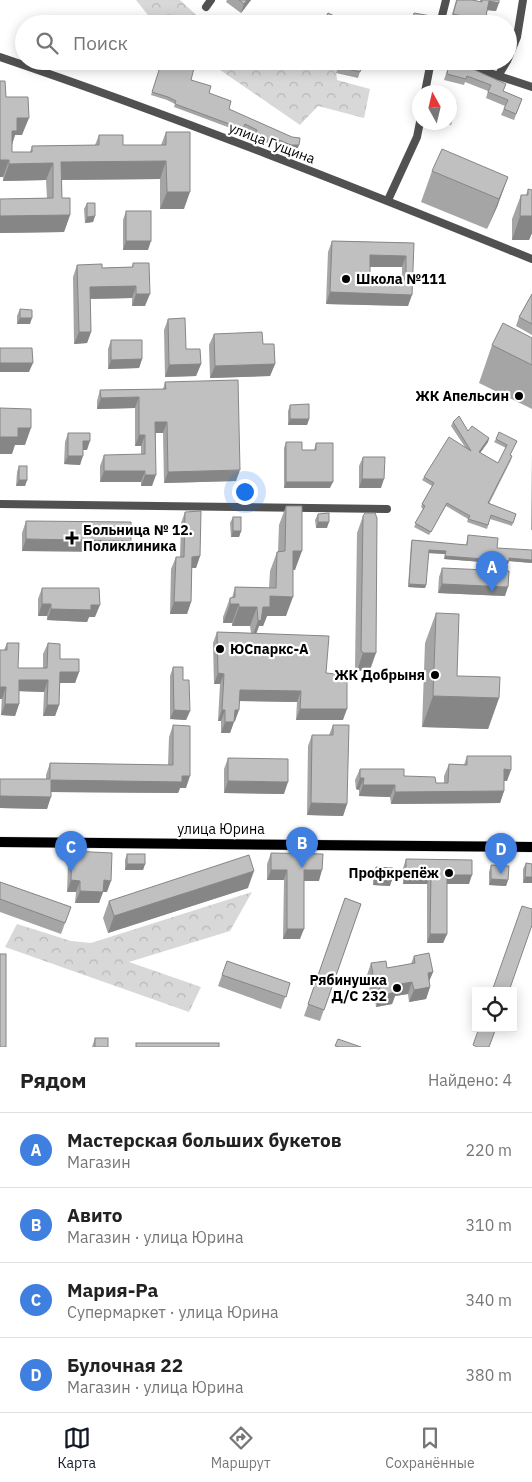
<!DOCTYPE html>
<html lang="ru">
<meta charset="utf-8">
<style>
:root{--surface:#fff;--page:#f6f6f6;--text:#222;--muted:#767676;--line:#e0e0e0;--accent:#111827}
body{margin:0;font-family:"IBM Plex Sans",sans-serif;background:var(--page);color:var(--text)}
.controls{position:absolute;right:15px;bottom:15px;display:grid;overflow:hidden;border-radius:0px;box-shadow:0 2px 12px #0003}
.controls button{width:45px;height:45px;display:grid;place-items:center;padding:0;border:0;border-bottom:1px solid var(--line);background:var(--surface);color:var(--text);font:25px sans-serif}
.compass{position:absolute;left:412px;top:85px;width:45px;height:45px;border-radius:50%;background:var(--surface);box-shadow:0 2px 12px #0003;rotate:352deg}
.you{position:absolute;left:244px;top:491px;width:18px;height:18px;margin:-12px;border:4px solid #fff;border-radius:50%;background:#1a73e8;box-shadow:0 0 0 8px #1a73e833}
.badge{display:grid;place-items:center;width:32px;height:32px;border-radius:50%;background:var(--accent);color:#fff;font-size:16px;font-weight:700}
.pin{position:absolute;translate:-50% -41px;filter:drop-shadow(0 1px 2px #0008)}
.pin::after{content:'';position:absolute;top:26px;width:18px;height:15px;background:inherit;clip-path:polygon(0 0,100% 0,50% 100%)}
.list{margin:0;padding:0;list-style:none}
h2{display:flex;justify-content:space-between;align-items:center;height:65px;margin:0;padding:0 20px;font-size:21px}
h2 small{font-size:16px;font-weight:400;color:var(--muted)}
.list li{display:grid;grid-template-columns:32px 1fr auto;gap:15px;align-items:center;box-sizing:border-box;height:75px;padding:0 20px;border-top:1px solid var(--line)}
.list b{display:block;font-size:19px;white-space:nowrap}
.list p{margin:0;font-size:16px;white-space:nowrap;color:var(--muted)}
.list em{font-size:16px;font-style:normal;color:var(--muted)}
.icon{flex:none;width:28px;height:28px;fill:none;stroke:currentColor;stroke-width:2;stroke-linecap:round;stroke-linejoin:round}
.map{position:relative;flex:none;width:532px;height:1047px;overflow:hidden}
.search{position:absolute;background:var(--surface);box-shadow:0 2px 12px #0003;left:15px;right:15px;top:15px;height:55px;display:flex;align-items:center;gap:12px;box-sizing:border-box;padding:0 18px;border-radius:28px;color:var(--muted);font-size:19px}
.sheet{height:365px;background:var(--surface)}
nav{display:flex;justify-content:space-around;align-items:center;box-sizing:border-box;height:70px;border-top:1px solid var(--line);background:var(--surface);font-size:14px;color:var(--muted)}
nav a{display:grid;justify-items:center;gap:2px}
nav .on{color:var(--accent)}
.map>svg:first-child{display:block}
.forest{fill:url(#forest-crowns)}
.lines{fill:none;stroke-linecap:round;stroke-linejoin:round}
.major-casing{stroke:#dbdbdb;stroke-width:11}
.minor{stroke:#515151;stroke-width:8}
.major{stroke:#000;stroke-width:10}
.wall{fill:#a5a5a5;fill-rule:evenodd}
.shaded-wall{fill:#868686}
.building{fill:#c0c0c0;stroke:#868686;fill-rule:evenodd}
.poi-dot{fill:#000;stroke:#fff;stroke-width:2}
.labels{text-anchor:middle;stroke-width:4.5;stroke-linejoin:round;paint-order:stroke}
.street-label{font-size:14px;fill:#000;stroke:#fff}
.poi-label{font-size:14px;font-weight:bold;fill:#000;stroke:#fff;text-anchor:end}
</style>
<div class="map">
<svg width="532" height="1047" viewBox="0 0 532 1047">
<defs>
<pattern id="forest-crowns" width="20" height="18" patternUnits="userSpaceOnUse" patternTransform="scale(1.25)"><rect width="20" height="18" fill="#d8d8d8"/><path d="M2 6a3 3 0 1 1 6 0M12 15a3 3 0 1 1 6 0" fill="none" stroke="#b8b8b8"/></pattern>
</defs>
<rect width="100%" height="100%" fill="#fff"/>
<g class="forest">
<path d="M136,0H180L206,24H155Z"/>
<path d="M207,61H335L337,80L370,89L364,118L318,106L300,125Z"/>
<path d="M252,892L230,931L129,962L201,987L189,1012L5,947L17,924L71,941L91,943Z"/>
</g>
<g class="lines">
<g class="major-casing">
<path id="major" d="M0,842L532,847"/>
</g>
<g class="minor">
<path d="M206,7L211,0"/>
<path d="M440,24L446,0"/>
<path d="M0,57C180,118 356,188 532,259"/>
<path d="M508,59L517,37L523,0"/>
<path d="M454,61L532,87"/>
<path d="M498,76L507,61"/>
<path d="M425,92L431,61"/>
<path d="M388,200L417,137L420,122"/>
<path d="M0,504L387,509"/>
</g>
<use href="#major" class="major"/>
</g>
<g class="wall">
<path d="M227,0H251L241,13L226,2Z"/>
<path d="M456,0H472L480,2V0H499L496,11L487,10L484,24H456L450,22Z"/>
<path d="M162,61L187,66L191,80L229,109L298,148H290L271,140L269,144L254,137L255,133L244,127L241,132L174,107L175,104L167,100L151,95Z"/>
<path d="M339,61H363L358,78L336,73Z"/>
<path d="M449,64L503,91L522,99L514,120L501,115L505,106L486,98L488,91L465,82L464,85L444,80Z"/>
<path d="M6,97L22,135H15L12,144V152H30L32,146L95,145L99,135L123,145H161L166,132L184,209H160V179L62,180V198L70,215L64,232L0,233V199L47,198L46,180L3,181Z"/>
<path d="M450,102L453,119L451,125L442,123L450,122Z"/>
<path d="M432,171L508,177L497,207L487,229L421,202Z"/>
<path d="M528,189L532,190V233L529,240H512V219L521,195H526Z"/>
<path d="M87,203L95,216L93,222L85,223L84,209Z"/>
<path d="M126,211L148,250H123V220Z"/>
<path d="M332,241L414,243L408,306L326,304L328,252ZM370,267H402V279H370Z"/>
<path d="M133,263L145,306H132V298L90,299L91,332L87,343L74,344L73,277L77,265L102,268L132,267Z"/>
<path d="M532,294V335L516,326L519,317Z"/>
<path d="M20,309L30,324H17V316Z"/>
<path d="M168,319L186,349L201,364L196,376L165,377L164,330Z"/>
<path d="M214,334L263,344L275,364L270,376L210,378L209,345Z"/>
<path d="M532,338V409L479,383L492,345Z"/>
<path d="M111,340L142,359L139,368L108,369V349Z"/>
<path d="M165,382L236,481L164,483L163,433H156L152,486H141V482H100V466L104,455H141V446H135V408L97,409V401L100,390L163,389Z"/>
<path d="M290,405L309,419L307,425H288V411Z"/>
<path d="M453,422L468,431L489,438L488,442L480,453L498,463L506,448L494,442L496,439L517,441L510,455L512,456L511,460L489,504L516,514L512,526L490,519L487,529L467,522L468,519L446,506L429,535L414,527L423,509L421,507L422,504L432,486L422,480L424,477L465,447L451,426Z"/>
<path d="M68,433L87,450H83L80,465L64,464L65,442Z"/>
<path d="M286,442L302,450H314L316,443L330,488H284V448Z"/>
<path d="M532,450V530H531L532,452Z"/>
<path d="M363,457L381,488H359V466Z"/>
<path d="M19,466L27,480L25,486H16L17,472Z"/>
<path d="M286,506L295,570H293L286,616H267L263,626H259L256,633L326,673L343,720H296L297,702L240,701L235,721H234L230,733H221V721H218L220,684H214L213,643L217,632L251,633L250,626H232V623H223V617L230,598H232L235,587L269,588L270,571L277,552H278L279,525Z"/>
<path d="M185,512L200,556L196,568H192L191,602L187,614H170L171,569L176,557H180L181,523Z"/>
<path d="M318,514L327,528H316L315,520Z"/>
<path d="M363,516L370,670L357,671L355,667L357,533Z"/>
<path d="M233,517L241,531L239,537H231L230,523Z"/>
<path d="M26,521L131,541L127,552L22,551V533Z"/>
<path d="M468,535L532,563L509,561L508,564L444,559L445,554L428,553L426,585L425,588L408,587L411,543L412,540L466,545Z"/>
<path d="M442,568L505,596L438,593L439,577Z"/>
<path d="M42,588L95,617H89L87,622L47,620V616H38V599Z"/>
<path d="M436,613L457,676L499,698L488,729L422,727L425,643Z"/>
<path d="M7,643L18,668H43V654L48,643L60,659L79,672L75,683H60L59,705L55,716H43L44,692L19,691V704L15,716L1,715L4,650Z"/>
<path d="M173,667L190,711L186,720L170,719V676Z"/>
<path d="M173,725L186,788H180L178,793L51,792L47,809L0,808V779H46V775L50,763L168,765L169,737Z"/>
<path d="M333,725L347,804L343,816L307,815L308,746L312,735H329Z"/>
<path d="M467,756L507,781H504V791L500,803L391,804L390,797L359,796V790L356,789L355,780L360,769L404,776L436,783H444V776L449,764L464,765Z"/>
<path d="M228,758L284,794L224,793V769Z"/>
<path d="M72,851L107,892H103L99,903H75L76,892H67L68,863Z"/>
<path d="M271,853L319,881H304L300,939H283L284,880H267V864Z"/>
<path d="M127,854L145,864L143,870H125V860Z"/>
<path d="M406,859L469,884H447V934L443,943H427V884H403V868Z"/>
<path d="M526,863L532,864V883H523V869Z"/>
<path d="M491,865L508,880L506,886L489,885V872Z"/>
<path d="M376,867L390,886L373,885V873Z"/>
<path d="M0,882L71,907L61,934L0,912Z"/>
<path d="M248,888L108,933L103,918L109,901Z"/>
<path d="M345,898L361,904L320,1021L304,1016Z"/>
<path d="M414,956L433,972L429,981L430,987L426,999L409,1002L408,994L395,996L392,1004L376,1007L374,992H370L367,975L371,963L387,968L411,964Z"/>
<path d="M227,961L290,983L281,1009L218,986Z"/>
<path d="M95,1038L108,1047H92Z"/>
</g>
<g class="shaded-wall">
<path d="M247,0H251L241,13L244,4Z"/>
<path d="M489,1L499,3L496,11L486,10Z"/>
<path d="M17,118H29L22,135H15L11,148H6Z"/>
<path d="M291,145H299L298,148H290Z"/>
<path d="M0,160H9L3,177H0Z"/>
<path d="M166,161L160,179L55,180L61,162Z"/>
<path d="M53,163L46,180L3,181L9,164Z"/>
<path d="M508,177L497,207L487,229L499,199Z"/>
<path d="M167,192H190L184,209H160Z"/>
<path d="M70,215L64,232L0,233V216Z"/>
<path d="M95,216L93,222L85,223L87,217Z"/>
<path d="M520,216H532V233L529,240H512Z"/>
<path d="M126,241H151L148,250H123Z"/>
<path d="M370,255L406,256L402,267H365Z"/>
<path d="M136,286L132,298L86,299L90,287Z"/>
<path d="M330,292L412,295L408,306L326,304Z"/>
<path d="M136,294H150L145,306H132Z"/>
<path d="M20,318H32L30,324H17Z"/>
<path d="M79,332H91L87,343L74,344Z"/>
<path d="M142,359L139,368L108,369L111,360Z"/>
<path d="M0,363H33L29,372H0Z"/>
<path d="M201,364L196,376L165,377L169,365Z"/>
<path d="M275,364L270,376L210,378L215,366Z"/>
<path d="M139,397L135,408L97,409L101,398Z"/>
<path d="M290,419H309L307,425H288Z"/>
<path d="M155,422H167L163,433H152Z"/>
<path d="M18,428H31L25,445H15L12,454H0V437Z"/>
<path d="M139,435H145L141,446H135Z"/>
<path d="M489,438L488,442L478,456L479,452Z"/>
<path d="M83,441H90L87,450H80Z"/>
<path d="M68,456H83L80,465L64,464Z"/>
<path d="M240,470L236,481L164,483L168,472Z"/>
<path d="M104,471H145L141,482H100Z"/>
<path d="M145,475H156L152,486H141Z"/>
<path d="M362,479H384L381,488H359Z"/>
<path d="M19,480H27L25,486H16Z"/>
<path d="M286,482H333L330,488H284Z"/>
<path d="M318,522H329L327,528H316Z"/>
<path d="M233,531H241L239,537H231Z"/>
<path d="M26,539L131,541L127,552L22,551Z"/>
<path d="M429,550L446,551L445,554L428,553Z"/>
<path d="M293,551H302L295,570H286Z"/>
<path d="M200,556L196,568H187L192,557Z"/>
<path d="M445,556L509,561L508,564L444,559Z"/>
<path d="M509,558L532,560V563L508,561Z"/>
<path d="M409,584L426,585L425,588L408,587Z"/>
<path d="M442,584L508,587L505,596L438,593Z"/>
<path d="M270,596L293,597L286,616H267L263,626H259L254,640H251L263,607Z"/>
<path d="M174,602H191L187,614H170Z"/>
<path d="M42,604H51L47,616H38Z"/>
<path d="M230,604H239L232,623H223Z"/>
<path d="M91,605H100L95,617H89L87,622L47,620L51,609Z"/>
<path d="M239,607H257L250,626H232Z"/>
<path d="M363,653H376L370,670L357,671Z"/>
<path d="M60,672H79L75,683H56Z"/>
<path d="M218,673L224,674L220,684H214Z"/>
<path d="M19,680H48L44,692L15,691Z"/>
<path d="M0,687H6L2,699H0Z"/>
<path d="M240,690L301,691L297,702L236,701Z"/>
<path d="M433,696L499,698L488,729L422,727Z"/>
<path d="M5,704H19L15,716L1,715Z"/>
<path d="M47,705H59L55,716H43Z"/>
<path d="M300,709H347L343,720H296Z"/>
<path d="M174,710L190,711L186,720L170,719Z"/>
<path d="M222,710H225L221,721H218Z"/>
<path d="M235,710H239L235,721H231Z"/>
<path d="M225,722H234L230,733H221Z"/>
<path d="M504,769L511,770L507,781H500Z"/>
<path d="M182,776H190L186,788H180L178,793L47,792L51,780Z"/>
<path d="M360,778H364L359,790L356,789Z"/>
<path d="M228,781L288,782L284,794L224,793Z"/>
<path d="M363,785H395L390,797L359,796Z"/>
<path d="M504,791L500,803L391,804L395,792Z"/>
<path d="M0,796L51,797L47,809L0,808Z"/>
<path d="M311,803L347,804L343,816L307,815Z"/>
<path d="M127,864H145L143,870H125Z"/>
<path d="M271,870H287L284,880H267Z"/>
<path d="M304,870H322L319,881H300Z"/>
<path d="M254,871L248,888L108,933L114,916Z"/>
<path d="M406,875H431L427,884H403Z"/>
<path d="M447,875H472L469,884H444Z"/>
<path d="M525,877H532V883H523Z"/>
<path d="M375,879L392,880L390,886L373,885Z"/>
<path d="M491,879L508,880L506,886L489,885Z"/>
<path d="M71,880L80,881L76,892H67Z"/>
<path d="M104,880L111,881L107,892H103L99,903H75L80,891Z"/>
<path d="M287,929H304L300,939H283Z"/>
<path d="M430,934H447L443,943H427Z"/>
<path d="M433,972L428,984V973Z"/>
<path d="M378,980L374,992H370L374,981Z"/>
<path d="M412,982L408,994L395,996L392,1004L376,1007L381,995L395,985Z"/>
<path d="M430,987L426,999L409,1002L414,990Z"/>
</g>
<g class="building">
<path d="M239,0H247L244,4Z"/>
<path d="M457,0H472L482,2V0H499V3L489,1L485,21L453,14Z"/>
<path d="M328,13L343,20L342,24H326L323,22Z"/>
<path d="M414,13L431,16L429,24H412Z"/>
<path d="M162,61H181L188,63L187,66L194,68L191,80L211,86L209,93L231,101L229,109L292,137L300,138L299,145H291L272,137L270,141L255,134L257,130L245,124L243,129L175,104L176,101L168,97L152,92Z"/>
<path d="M340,61H363L360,72L339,67Z"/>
<path d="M449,64L475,70L506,84L503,91L522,99L516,114L504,109L508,100L488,92L491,85L467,76L466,79L447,74Z"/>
<path d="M0,81H5L6,97H28L29,118H17V131H12V152H32V146L99,145V135H123V145H166V132H190V192H167L166,161L61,162L62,198H70V215L0,216V199L53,198V163L9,164V160H0Z"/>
<path d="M450,102L456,103L453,119L450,118Z"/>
<path d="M442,149L508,177L499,199L432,171Z"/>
<path d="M528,189L532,190V216H520L521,195H528Z"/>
<path d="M87,203H95V216L87,217Z"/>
<rect x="126" y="211" width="25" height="30"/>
<path d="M332,241L414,243L412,295L330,292ZM370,255L406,256V279H370Z"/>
<path d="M133,263H149L150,294H136V286L90,287L91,332H79L77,265L102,264V268L133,267Z"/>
<path d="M532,294V324L519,317Z"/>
<path d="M20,309L32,310V318H20Z"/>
<path d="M185,318L186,349H200L201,364L169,365L168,319Z"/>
<path d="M503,323L532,338V365L492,345Z"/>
<path d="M262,332L263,344H274L275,364L215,366L214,334Z"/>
<path d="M111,340H142V359L111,360Z"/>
<path d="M0,348H32L33,363H0Z"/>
<path d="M238,380L240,470L168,472L167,422H155L156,475H145V471H104V455L145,454V435H139V397L101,398L100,390L166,389L165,382Z"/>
<path d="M309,404V419H290V405Z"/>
<path d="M0,408L31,409V428H18V437H0Z"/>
<path d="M459,416L468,431L472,426L489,438L479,452L498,463L507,445L496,439L499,432L517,441L510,455L512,456L488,503L516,514L513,523L491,515L488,525L468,519L470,516L447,503L431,532L415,523L425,506L422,504L434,483L424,477L449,437L471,451L453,422Z"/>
<path d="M68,433H90V441H83V456H68Z"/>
<path d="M286,442H302V450H316V443H333V482H286Z"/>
<path d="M363,457H385L384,479H362Z"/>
<rect x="19" y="466" width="8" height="14"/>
<path d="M286,506H302V551H293V597L270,596V607H263L261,621L258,620L257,607H239V604H230V598L235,597V587L276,588L277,552L285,551Z"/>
<path d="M201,511L200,556L192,557L191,602H174L176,557H184L185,512Z"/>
<path d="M329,513V522H318V514Z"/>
<path d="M365,513H375L377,518L376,653H363L361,650L363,516Z"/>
<rect x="233" y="517" width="8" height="14"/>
<path d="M26,521L131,522V541L26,539Z"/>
<path d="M468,535L498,538L497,548L532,550V560L509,558V561L445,556L446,551L429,550L426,585L409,584L412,540L467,545Z"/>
<path d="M442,568L509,571L508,587L442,584Z"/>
<path d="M42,588H99L100,605H91V610L51,609V604H42Z"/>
<path d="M436,613L459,614L457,676L500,677L499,698L433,696Z"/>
<path d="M217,632L329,636L326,673L347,675V709H300L301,691L240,690L239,710H235L234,722H225V710H222L224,674L218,673Z"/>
<path d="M7,643H19L18,668H47L48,643L60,644V659H79V672H60L59,705H47L48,680H19V704H5L6,687H0V650H7Z"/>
<path d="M173,667H183V680H189L190,711L174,710Z"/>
<path d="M173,725L190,726V776H182V782L51,780V797L0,796V779H50V763L173,765Z"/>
<path d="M333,725H349L347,804L311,803L312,735H333Z"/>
<path d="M467,756H511V770L504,769V791L395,792V785H363L364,778H360V769H404V776L435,777L436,783H448L449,764L467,765Z"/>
<path d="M228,758L288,759V782L228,781Z"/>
<path d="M72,851L112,853L111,881L104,880L103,892L80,891V881L71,880Z"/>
<path d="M271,853L323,854L322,870H304V929H287V870H271Z"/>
<rect x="127" y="854" width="18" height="10"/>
<path d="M249,855L254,871L114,916L109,901Z"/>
<path d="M406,859L472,860V875H447V934H430L431,875H406Z"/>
<path d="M526,863L532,864V877H525Z"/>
<path d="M491,865L509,866L508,880L491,879Z"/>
<path d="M376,867L393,868L392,880L375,879Z"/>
<path d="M0,882L71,907L65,923L0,899Z"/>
<path d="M345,898L361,904L324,1010L308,1004Z"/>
<path d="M522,906L532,909V925L509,991H492Z"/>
<path d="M429,953L433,972L428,973L430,987L414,990L412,982L395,985L397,992L381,995L378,980L374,981L371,963L386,961L387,968L415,963L414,956Z"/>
<rect x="0" y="954" width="6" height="93"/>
<path d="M227,961L290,983L286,997L222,975Z"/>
<path d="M479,1028H496L489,1047H477L473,1045Z"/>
<rect x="95" y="1038" width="13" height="9"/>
<path d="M338,1039L361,1047H340L335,1046Z"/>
<rect x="136" y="1043" width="83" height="4"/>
</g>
<g class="poi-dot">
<circle cx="346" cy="279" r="5"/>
<circle cx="519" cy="396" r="5"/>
<path d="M69.5 530.5h5v5h5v5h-5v5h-5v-5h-5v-5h5z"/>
<circle cx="220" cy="649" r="5"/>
<circle cx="435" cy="675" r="5"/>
<circle cx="449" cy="873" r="5"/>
<circle cx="397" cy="988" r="5"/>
</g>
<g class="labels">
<g class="street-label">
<text transform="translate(272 143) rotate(21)" y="5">улица Гущина</text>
<text x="221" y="834">улица Юрина</text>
</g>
<g class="poi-label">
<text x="356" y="284" text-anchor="start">Школа №111</text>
<text x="509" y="401">ЖК Апельсин</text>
<text x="83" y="535" text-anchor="start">Больница № 12.<tspan x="83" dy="16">Поликлиника</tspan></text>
<text x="230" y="654" text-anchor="start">ЮСпаркс-А</text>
<text x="425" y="680">ЖК Добрыня</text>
<text x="439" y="878">Профкрепёж</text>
<text x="387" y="985">Рябинушка<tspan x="387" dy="16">Д/С 232</tspan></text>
</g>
</g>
</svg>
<div class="controls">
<button><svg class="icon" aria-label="locate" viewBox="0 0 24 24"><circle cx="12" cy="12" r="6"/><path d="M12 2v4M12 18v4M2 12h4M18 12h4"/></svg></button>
</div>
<svg class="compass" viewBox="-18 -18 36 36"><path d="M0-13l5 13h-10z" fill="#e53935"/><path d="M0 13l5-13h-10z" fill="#767676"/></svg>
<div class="you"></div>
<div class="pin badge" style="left:492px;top:592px;background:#3f7fe0">A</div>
<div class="pin badge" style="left:302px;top:868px;background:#3f7fe0">B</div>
<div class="pin badge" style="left:71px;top:872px;background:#3f7fe0">C</div>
<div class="pin badge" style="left:501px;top:874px;background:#3f7fe0">D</div>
<div class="search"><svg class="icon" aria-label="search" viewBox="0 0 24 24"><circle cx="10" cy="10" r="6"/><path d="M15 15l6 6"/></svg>Поиск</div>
</div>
<section class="sheet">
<h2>Рядом<small>Найдено: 4</small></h2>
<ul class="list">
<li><span class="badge" style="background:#3f7fe0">A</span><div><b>Мастерская больших букетов</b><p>Магазин</p></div><em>220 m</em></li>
<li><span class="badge" style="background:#3f7fe0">B</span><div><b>Авито</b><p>Магазин · улица Юрина</p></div><em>310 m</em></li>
<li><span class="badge" style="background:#3f7fe0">C</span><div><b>Мария-Ра</b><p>Супермаркет · улица Юрина</p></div><em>340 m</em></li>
<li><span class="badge" style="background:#3f7fe0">D</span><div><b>Булочная 22</b><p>Магазин · улица Юрина</p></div><em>380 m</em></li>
</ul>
</section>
<nav>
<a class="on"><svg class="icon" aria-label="map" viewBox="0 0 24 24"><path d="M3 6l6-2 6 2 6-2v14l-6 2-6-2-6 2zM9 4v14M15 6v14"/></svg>Карта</a>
<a><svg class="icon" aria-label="directions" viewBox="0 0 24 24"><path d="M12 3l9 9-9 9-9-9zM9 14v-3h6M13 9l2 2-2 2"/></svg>Маршрут</a>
<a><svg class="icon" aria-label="saved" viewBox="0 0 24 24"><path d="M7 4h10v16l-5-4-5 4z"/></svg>Сохранённые</a>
</nav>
